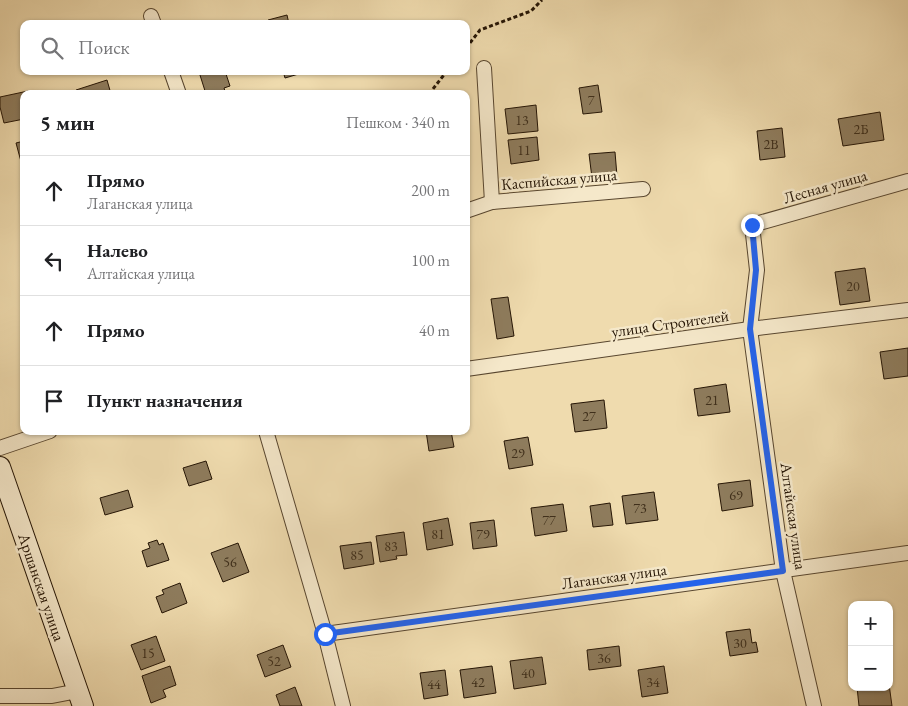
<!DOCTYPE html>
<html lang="ru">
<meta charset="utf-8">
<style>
:root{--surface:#fff;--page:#f2f2f2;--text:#202124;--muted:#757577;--line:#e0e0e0}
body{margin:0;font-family:"EB Garamond",serif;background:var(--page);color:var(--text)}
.controls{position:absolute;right:15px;bottom:15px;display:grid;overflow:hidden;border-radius:10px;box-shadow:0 1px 4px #0004}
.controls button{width:45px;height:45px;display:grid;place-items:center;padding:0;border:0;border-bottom:1px solid var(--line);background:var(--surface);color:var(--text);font:25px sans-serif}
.stop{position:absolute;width:15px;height:15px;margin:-11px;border:4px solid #2563eb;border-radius:50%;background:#fff}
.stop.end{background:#2563eb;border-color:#fff;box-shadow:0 1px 5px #0008}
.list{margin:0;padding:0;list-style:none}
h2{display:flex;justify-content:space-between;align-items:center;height:65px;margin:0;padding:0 20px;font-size:21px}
h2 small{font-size:16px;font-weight:400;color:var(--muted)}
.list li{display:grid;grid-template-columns:32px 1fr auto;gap:15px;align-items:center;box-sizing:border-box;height:70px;padding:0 20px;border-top:1px solid var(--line)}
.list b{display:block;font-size:19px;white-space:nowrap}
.list p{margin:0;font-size:16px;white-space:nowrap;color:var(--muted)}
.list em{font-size:16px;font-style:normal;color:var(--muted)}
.icon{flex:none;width:28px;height:28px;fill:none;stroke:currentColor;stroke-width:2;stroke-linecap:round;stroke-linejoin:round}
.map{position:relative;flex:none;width:908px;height:706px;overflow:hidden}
.search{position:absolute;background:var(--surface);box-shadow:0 1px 4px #0004;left:20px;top:20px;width:450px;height:55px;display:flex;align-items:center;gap:12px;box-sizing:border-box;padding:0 18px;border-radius:10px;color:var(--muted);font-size:19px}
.panel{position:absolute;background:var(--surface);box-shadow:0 1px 4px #0004;left:20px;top:90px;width:450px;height:345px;border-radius:10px}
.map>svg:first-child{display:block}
.building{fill:#8e7c5d;stroke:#251505}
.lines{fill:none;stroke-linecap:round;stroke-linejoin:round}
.street-casing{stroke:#58462f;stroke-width:16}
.secondary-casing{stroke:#251505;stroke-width:22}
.path{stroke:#251505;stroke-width:3;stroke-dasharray:4 2.5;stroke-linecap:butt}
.street{stroke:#f5e8ca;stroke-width:14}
.secondary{stroke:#f5e8ca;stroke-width:20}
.route{stroke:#2563eb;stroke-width:6}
.labels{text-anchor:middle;stroke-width:5;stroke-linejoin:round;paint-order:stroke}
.number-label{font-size:14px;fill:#3f2f1b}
.street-label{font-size:16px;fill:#251505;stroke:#f5e8ca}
</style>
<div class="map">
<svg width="908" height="706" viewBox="0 0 908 706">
<rect width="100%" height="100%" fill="#efdbae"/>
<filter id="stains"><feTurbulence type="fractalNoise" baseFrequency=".004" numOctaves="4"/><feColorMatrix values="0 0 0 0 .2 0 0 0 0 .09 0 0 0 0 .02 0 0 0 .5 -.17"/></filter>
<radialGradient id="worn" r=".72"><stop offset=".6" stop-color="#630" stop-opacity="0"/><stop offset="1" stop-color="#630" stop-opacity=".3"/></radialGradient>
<g class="building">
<path d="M287,15L289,24H269L268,20Z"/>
<path d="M225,71L230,86L224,88L226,94H206L199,72Z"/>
<path d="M283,71H301L302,73L285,78Z"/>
<path d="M107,80L111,94H77L76,90Z"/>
<path d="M598,85L602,112L583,114L579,88Z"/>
<path d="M28,91V94H24V119L4,123L0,107V97Z"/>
<path d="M536,105L538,131L508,134L505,109Z"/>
<path d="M880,112L884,140L843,146L838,119Z"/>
<path d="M782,128L785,157L760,160L757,131Z"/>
<path d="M537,137L539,160L511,164L508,140Z"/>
<path d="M24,141V169H23L16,143Z"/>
<path d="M615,152L617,176L592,178L589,154Z"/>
<path d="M865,268L870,301L840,305L835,272Z"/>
<path d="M508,297L514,336L497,339L491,299Z"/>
<path d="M908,348V376L884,379L880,352Z"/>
<path d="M726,384L730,412L698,416L694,389Z"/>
<path d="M604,400L607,428L575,432L571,404Z"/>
<path d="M426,431H451L454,447L429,451Z"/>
<path d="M528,437L533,465L509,469L504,441Z"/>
<path d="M206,461L212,479L189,486L183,468Z"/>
<path d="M750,480L753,506L722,511L718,484Z"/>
<path d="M128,490L133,507L105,515L100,498Z"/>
<path d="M654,492L658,520L626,524L622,496Z"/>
<path d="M610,503L613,525L593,527L590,506Z"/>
<path d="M563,504L567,531L535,536L531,508Z"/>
<path d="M448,518L453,545L427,550L423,523Z"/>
<path d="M494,520L497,546L473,549L470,523Z"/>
<path d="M404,532L407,555L396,556L397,559L380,562L376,536Z"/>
<path d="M157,540L159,545L163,543L169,560L147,567L142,551L150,548L148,543Z"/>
<path d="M371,542L374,564L344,569L340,546Z"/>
<path d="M238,543L249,572L223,582L211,553Z"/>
<path d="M180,583L187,603L162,613L156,597L164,594L162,590Z"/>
<path d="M750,629L752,643L756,642L758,652L730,656L726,632Z"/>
<path d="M156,636L165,661L141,670L131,645Z"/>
<path d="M283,645L291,667L265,677L257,655Z"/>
<path d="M619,646L621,666L589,670L587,650Z"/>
<path d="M542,657L546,684L514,689L510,661Z"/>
<path d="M170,666L176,685L163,690L166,697L151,703L142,676Z"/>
<path d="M492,666L496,693L464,698L460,670Z"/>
<path d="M664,666L668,693L642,697L638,670Z"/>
<path d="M445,670L448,695L424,699L420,673Z"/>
<path d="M889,684L892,706H859L857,687H889Z"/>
<path d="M295,687L302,706H280L276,695Z"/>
</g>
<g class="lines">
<g class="street-casing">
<g id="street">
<path d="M151,16L154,24"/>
<path d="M484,68L492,202"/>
<path d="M171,71L179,94"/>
<path d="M466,211L492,202L643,189"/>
<path d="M466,369L750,329L908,310"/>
<path d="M266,431L325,634L343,706"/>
<path d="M0,448L50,431"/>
<path d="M325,634L908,553"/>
<path d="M0,696H52L78,691"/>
<path d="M814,706L783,571L750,329L757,270L752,225L908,181"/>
</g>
</g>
<g class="secondary-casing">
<path id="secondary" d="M0,467L83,706"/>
</g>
<g class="path">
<path d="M466,48L480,30L531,11L542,0"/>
<path d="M429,94L447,71"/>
</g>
<use href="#street" class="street"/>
<use href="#secondary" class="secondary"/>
</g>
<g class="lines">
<path class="route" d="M325,634L783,571L750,329L756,270L752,225"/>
</g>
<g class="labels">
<g class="number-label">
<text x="591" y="105">7</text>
<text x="522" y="125">13</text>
<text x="861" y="134">2Б</text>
<text x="771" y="149">2В</text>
<text x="524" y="155">11</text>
<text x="853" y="291">20</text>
<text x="712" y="405">21</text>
<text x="589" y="421">27</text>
<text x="518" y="458">29</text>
<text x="736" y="500">69</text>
<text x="640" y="513">73</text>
<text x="549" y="525">77</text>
<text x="438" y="539">81</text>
<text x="483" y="539">79</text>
<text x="391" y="551">83</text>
<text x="357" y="560">85</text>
<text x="230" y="567">56</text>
<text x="740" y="648">30</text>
<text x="148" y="658">15</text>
<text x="604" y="663">36</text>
<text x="274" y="666">52</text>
<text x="528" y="678">40</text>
<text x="478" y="687">42</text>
<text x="653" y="687">34</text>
<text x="434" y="689">44</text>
</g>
<g class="street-label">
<text transform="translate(559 179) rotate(-5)" y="6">Каспийская улица</text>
<text transform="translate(825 186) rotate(-16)" y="6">Лесная улица</text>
<text transform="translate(670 323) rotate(-8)" y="6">улица Строителей</text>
<text transform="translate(794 516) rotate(82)" y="6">Алтайская улица</text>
<text transform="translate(614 576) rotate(-8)" y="6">Лаганская улица</text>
<text transform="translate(42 587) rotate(71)" y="6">Аршанская улица</text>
</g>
</g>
<rect width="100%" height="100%" filter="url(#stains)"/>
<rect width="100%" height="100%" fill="url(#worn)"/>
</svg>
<div class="controls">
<button>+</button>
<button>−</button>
</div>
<div class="stop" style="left:325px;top:634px"></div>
<div class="stop end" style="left:752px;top:225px"></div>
<div class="search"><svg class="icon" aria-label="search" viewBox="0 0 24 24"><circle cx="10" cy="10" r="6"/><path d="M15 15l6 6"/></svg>Поиск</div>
<section class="panel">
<h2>5 мин<small>Пешком · 340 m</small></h2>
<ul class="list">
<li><svg class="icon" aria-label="ahead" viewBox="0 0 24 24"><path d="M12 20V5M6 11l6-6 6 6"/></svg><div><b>Прямо</b><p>Лаганская улица</p></div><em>200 m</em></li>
<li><svg class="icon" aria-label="left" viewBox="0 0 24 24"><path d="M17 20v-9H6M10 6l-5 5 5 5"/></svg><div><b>Налево</b><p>Алтайская улица</p></div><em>100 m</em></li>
<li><svg class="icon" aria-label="ahead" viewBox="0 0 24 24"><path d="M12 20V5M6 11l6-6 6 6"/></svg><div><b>Прямо</b></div><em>40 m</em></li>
<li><svg class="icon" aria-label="arrive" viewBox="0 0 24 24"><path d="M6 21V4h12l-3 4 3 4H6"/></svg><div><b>Пункт назначения</b></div></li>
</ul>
</section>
</div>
